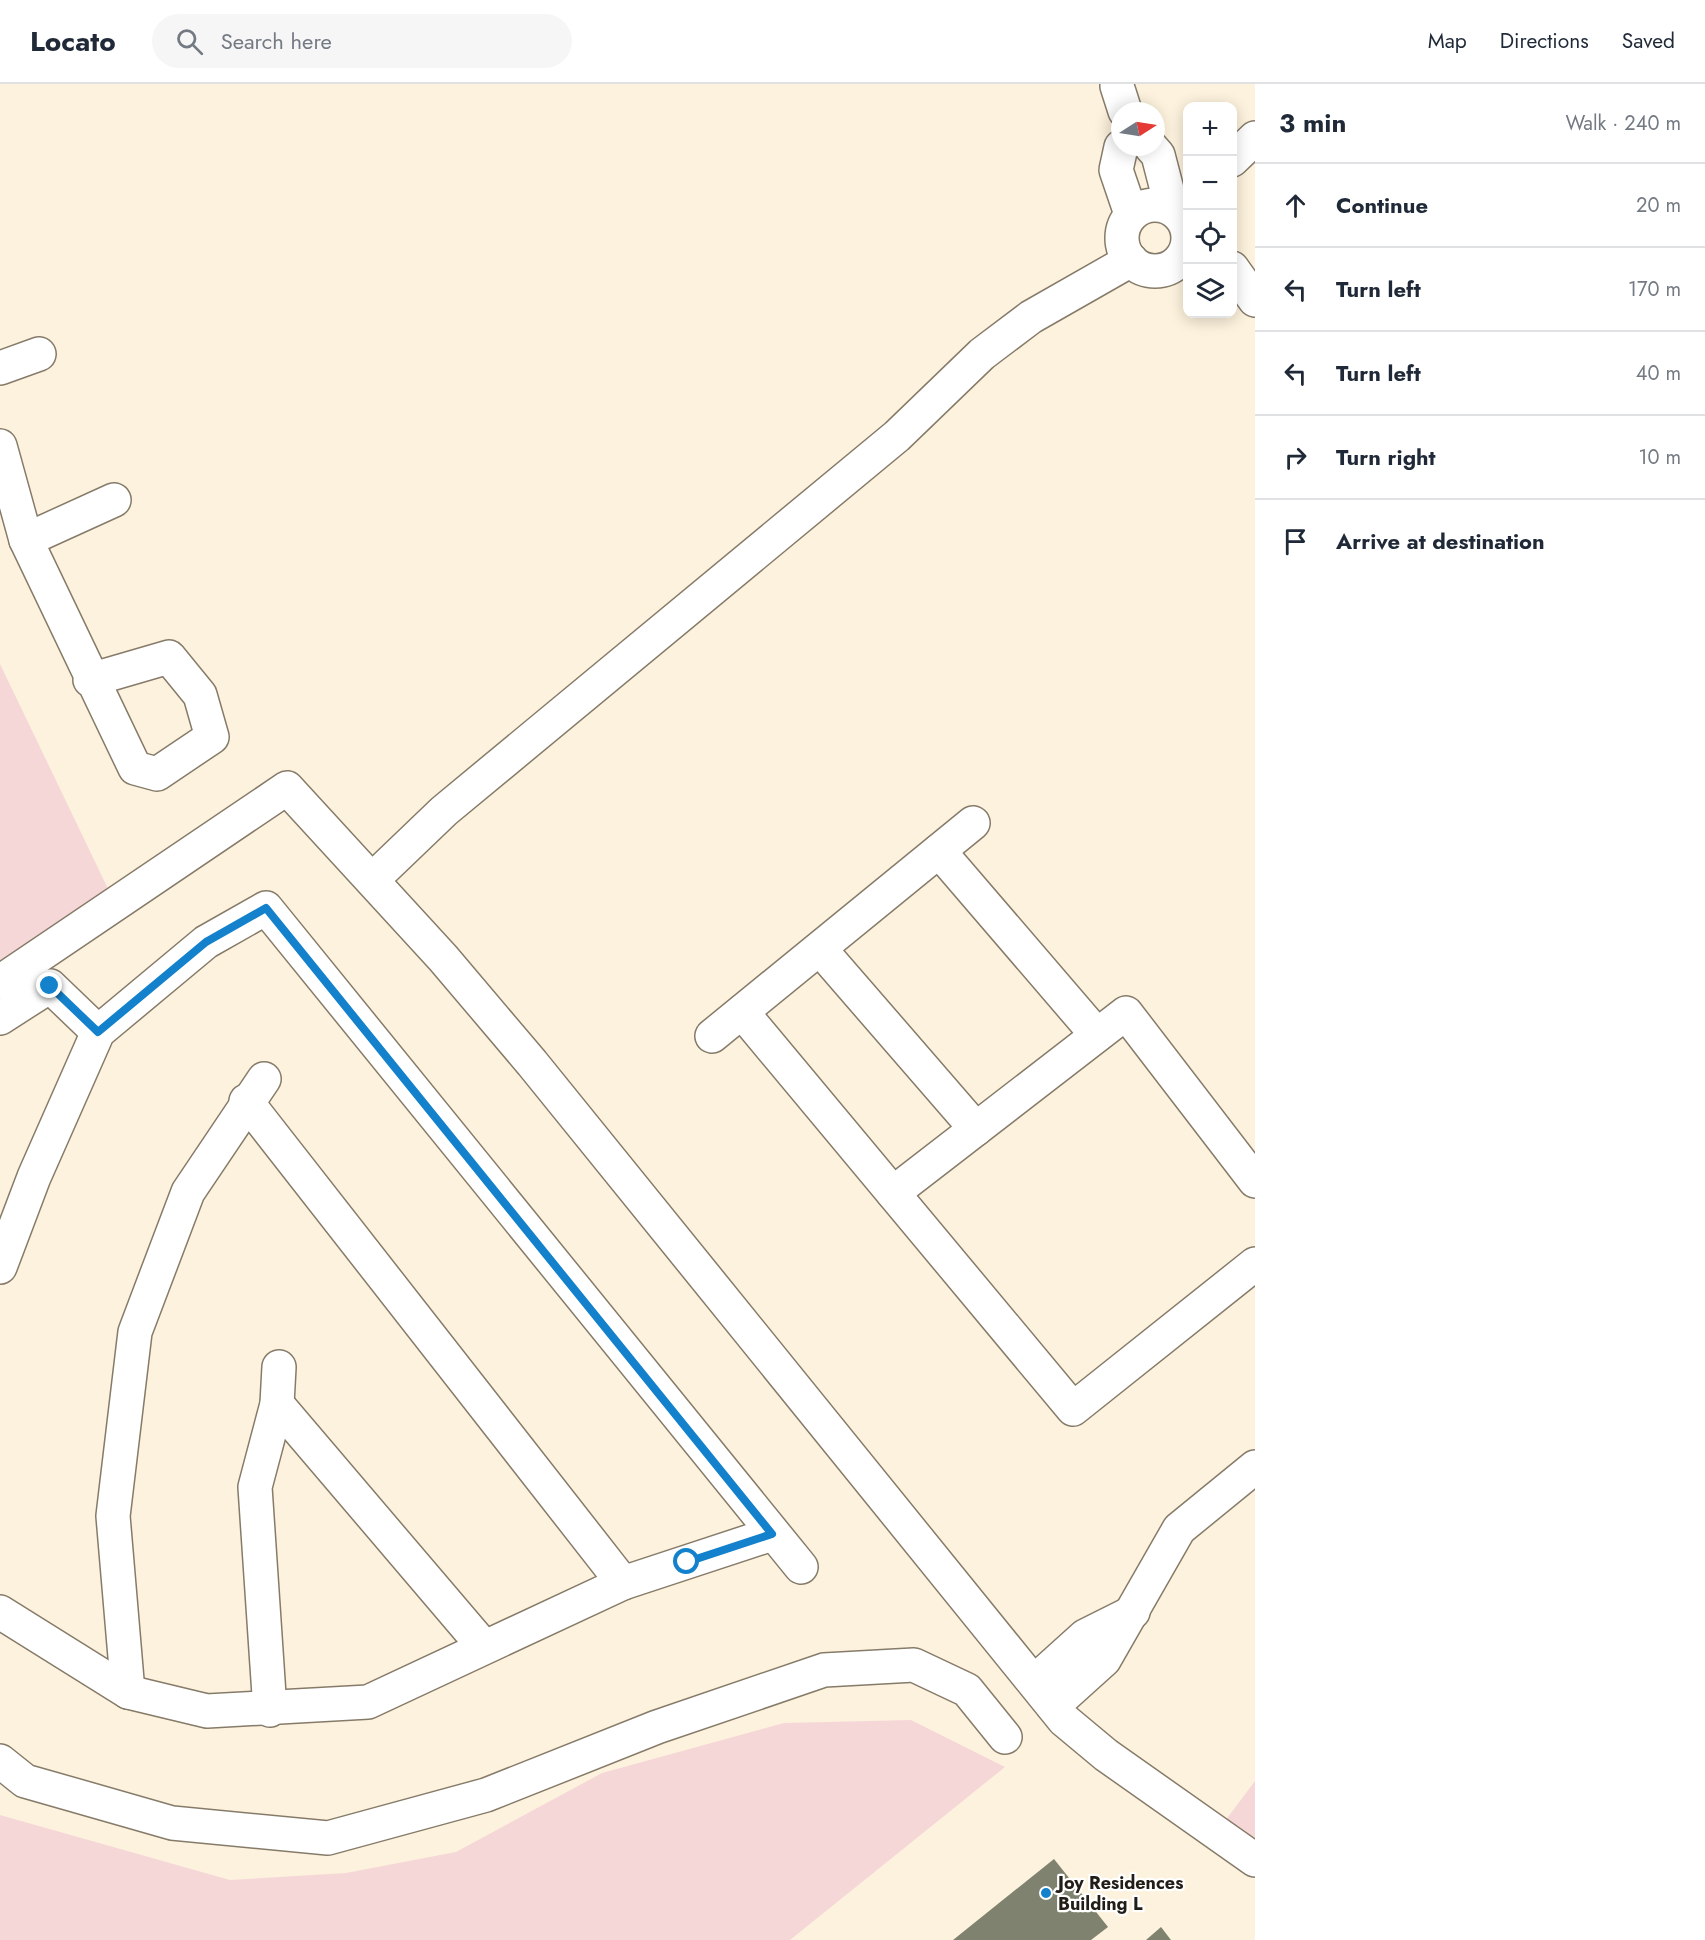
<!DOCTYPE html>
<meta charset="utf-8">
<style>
:root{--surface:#fff;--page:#f6f6f7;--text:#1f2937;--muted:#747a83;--line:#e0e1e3}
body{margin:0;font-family:Jost,sans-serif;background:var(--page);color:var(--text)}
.controls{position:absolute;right:18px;top:18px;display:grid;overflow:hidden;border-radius:12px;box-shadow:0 3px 15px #0003}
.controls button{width:54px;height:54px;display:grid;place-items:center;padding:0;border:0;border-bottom:2px solid var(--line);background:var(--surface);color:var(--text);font:30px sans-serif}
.compass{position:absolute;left:1111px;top:18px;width:54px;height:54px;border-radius:50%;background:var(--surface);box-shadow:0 3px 15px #0003;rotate:78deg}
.stop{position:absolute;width:18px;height:18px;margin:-14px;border:4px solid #1381cb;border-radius:50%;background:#fff}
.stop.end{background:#1381cb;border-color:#fff;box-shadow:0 2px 6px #0008}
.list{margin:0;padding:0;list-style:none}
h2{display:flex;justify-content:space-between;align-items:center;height:78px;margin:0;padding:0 24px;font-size:26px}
h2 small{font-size:20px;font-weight:400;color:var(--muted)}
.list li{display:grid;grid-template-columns:39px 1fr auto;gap:18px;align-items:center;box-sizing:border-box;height:84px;padding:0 24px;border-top:2px solid var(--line)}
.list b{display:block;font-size:22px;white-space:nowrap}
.list em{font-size:20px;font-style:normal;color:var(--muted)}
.icon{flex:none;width:33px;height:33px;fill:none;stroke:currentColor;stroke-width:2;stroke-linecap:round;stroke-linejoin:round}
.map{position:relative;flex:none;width:1255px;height:1856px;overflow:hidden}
header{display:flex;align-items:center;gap:36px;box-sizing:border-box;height:84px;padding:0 30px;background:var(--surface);border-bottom:2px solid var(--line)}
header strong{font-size:28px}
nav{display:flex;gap:33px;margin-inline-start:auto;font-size:21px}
.search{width:420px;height:54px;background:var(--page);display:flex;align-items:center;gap:15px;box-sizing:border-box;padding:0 21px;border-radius:33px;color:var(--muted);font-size:22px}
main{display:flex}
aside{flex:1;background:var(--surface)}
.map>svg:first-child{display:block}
.green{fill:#f6d7d8}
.building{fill:#7f826e}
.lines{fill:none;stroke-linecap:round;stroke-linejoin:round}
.street-casing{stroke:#867b69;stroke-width:36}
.street{stroke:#fff;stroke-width:33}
.route{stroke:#1381cb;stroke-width:8}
.poi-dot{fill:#1381cb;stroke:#fff;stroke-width:2}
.labels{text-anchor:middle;stroke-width:4.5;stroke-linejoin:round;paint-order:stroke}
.poi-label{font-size:18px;font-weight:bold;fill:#221e17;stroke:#fff;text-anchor:start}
</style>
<header>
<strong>Locato</strong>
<div class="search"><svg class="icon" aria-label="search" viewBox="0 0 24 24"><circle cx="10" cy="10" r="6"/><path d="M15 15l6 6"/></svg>Search here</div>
<nav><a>Map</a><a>Directions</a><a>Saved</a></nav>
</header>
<main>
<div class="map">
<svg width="1255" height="1856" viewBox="0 0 1255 1856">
<rect width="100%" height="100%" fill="#fdf2dd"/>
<g class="green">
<path d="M0,580L111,811L0,887Z"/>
<path d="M911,1636L1005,1683L790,1856H0V1731L230,1796L346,1789L456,1768L602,1689L784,1639Z"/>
<path d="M1255,1697V1759L1225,1737Z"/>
</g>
<g class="building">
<path d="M1054,1775L1108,1843L1091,1856H953Z"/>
<path d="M1161,1843L1171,1856H1146Z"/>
</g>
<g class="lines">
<g class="street-casing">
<g id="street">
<path d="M1117,2L1125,27"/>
<path d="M1121,63L1116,86L1131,130"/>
<path d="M1151,63L1158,71L1172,125"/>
<path d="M1232,76L1255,54"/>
<circle cx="1155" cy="154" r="33"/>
<path d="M1232,184L1255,216"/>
<path d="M0,284L39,270"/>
<path d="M0,362L26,456L135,684L157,690L212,653L200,611L169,573L90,596"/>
<path d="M26,456L114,416"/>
<path d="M939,767L1097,951"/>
<path d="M372,796L444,727L897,352L982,270L1031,233L1131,176"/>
<path d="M820,865L976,1045"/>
<path d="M0,898L287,704L443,874L532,979L1064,1636L1106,1671L1255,1776"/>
<path d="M742,928L1073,1325L1255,1180"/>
<path d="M0,934L50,902L98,948"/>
<path d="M712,952L973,739"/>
<path d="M246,1017L623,1499"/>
<path d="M893,1109L1126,929L1255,1097"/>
<path d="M0,1183L34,1093L98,948L206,858L266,824L801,1483"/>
<path d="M277,1320L484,1563"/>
<path d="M0,1528L128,1608L207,1627L368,1618L623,1499L772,1450"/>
<path d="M1034,1598L1085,1552L1133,1528"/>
<path d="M128,1608L113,1432L135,1248L188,1108L264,995"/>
<path d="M1053,1622L1104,1576L1179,1445L1255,1383"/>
<path d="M270,1626L255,1403L277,1320L279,1283"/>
<path d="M0,1677L25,1697L172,1739L328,1754L486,1711L657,1643L824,1586L914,1581L967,1606L1005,1653"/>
</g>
</g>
<use href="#street" class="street"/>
</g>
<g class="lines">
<path class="route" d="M50,902L98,948L206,858L266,824L772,1450L687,1478"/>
</g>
<circle class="poi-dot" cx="1046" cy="1809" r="6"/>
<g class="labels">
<g class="poi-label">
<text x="1058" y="1805">Joy Residences<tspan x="1058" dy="21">Building L</tspan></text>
</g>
</g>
</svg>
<div class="controls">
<button>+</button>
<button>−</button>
<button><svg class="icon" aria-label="locate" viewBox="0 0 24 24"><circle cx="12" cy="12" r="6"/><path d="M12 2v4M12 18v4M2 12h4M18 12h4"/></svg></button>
<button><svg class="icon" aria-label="layers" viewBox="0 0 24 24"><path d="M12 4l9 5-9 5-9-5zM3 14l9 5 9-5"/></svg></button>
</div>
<svg class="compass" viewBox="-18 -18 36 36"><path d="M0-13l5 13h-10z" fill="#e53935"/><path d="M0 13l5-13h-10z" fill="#747a83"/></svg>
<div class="stop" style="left:687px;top:1478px"></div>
<div class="stop end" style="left:50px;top:902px"></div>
</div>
<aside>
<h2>3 min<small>Walk · 240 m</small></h2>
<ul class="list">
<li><svg class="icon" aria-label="ahead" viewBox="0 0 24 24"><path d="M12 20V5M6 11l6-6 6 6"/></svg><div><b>Continue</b></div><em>20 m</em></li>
<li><svg class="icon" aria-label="left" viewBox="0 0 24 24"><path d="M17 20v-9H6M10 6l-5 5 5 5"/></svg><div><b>Turn left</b></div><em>170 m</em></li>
<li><svg class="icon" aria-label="left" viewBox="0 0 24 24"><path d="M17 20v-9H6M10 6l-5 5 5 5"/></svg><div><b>Turn left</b></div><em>40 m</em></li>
<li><svg class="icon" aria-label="right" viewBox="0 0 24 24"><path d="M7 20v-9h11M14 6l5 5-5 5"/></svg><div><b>Turn right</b></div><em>10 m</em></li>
<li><svg class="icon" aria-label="arrive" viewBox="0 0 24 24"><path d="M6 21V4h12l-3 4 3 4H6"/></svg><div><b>Arrive at destination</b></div></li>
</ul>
</aside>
</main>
